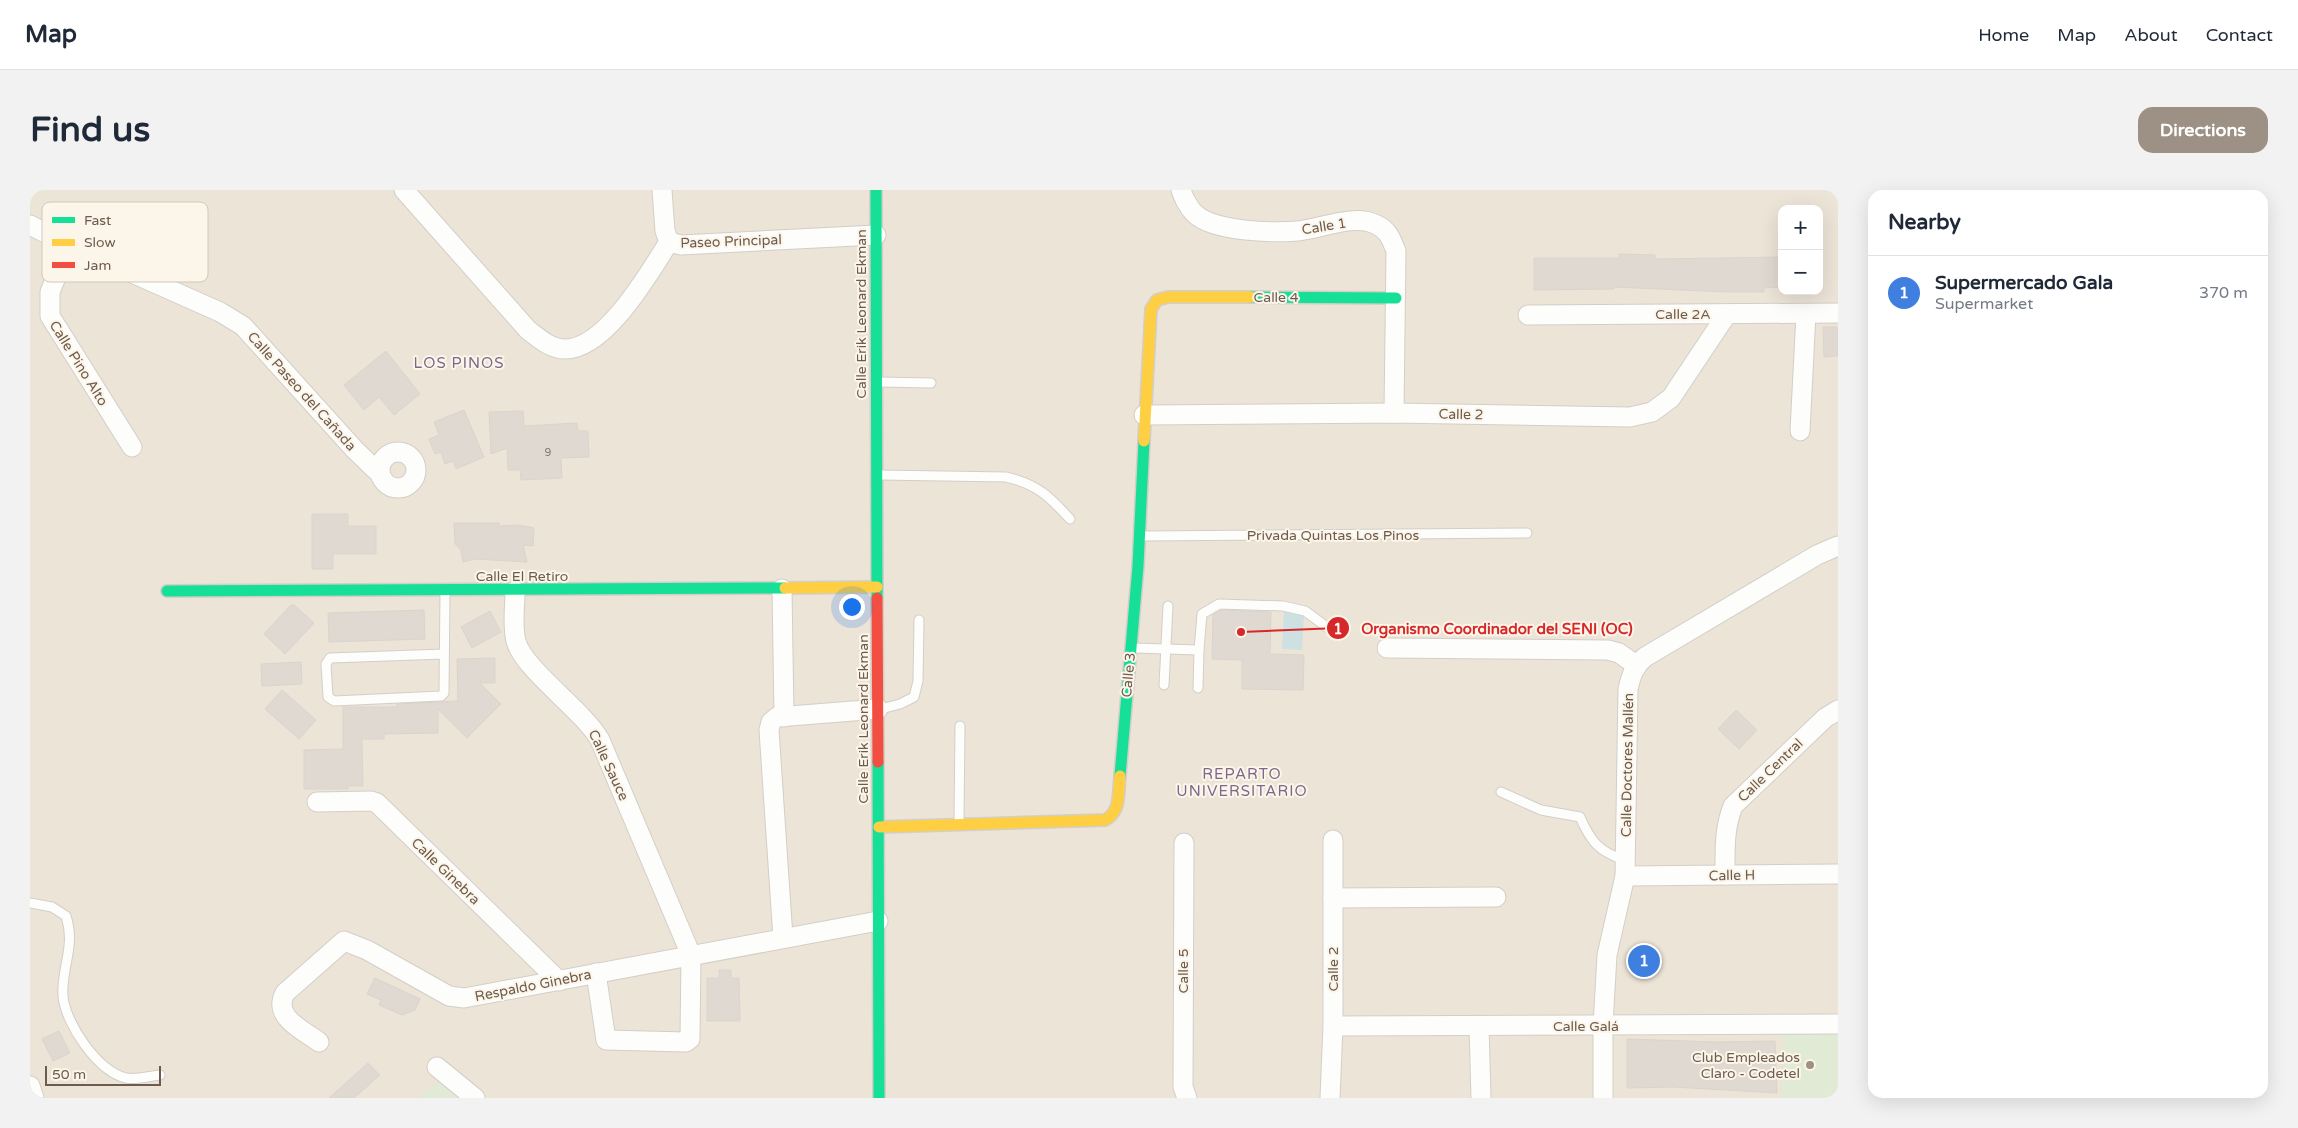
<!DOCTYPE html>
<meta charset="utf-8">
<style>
:root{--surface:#fff;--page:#f2f2f3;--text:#1f2937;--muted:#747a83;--line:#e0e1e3;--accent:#9d9084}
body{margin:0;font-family:"Varela Round",sans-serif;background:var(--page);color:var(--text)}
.controls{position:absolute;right:15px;top:15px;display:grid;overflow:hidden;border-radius:10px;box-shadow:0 5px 20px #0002}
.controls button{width:45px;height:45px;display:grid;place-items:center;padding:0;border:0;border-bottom:1px solid var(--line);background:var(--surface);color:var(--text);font:25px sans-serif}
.scale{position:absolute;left:15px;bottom:12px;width:116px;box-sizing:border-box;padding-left:5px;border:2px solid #6e5b4d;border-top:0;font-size:14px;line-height:18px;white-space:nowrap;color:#6e5b4d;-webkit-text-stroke:4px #fcf6ea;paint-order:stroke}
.you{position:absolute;left:821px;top:416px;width:18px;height:18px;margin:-12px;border:4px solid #fff;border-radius:50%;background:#1a73e8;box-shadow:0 0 0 8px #1a73e833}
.badge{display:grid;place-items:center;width:32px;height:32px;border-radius:50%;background:var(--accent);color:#fff;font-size:16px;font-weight:700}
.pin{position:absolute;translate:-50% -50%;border:2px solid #fff;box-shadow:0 1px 5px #0006}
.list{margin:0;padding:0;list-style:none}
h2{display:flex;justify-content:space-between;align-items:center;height:65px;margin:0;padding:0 20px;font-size:21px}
h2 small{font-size:16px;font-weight:400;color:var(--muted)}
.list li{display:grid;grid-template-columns:32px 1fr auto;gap:15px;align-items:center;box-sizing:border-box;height:75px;padding:0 20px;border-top:1px solid var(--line)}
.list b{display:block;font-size:19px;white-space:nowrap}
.list p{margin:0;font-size:16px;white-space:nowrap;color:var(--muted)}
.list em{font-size:16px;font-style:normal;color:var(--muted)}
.map{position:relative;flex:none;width:1808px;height:908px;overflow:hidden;border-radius:15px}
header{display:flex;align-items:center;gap:30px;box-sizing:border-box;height:70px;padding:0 25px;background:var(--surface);border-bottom:1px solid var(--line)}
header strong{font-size:24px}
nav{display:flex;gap:28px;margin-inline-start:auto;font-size:18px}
.intro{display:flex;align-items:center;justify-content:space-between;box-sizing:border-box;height:120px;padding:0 30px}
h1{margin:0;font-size:35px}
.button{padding:12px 22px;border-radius:15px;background:var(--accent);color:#fff;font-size:18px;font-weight:700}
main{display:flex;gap:30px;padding:0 30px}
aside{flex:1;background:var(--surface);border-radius:15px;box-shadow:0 5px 20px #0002}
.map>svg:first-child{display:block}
.residential{fill:#ece4d7;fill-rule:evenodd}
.green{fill:#e0ead5}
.water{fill:#cde0e2}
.building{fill:#e0d9d2;stroke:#dcd4cc}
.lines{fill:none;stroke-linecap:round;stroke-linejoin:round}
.lane-casing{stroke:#d3cec7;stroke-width:11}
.street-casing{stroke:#d3cec7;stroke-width:21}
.fast-casing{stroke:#d4cec7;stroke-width:14}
.slow-casing{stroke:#d4cec7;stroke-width:14}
.jam-casing{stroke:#d4cec7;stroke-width:14}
.lane{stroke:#fdfdfc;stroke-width:9}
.street{stroke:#fdfdfc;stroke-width:19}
.fast{stroke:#16e098;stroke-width:11}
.slow{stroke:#ffcf43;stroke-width:11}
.jam{stroke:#f24e42;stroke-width:11}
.poi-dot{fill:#9d9084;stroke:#fcf6ea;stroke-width:2}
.labels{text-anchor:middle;stroke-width:4;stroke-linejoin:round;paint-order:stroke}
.number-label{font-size:11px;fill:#8c7c70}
.street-label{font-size:14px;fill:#6e5b4d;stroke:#fcf6ea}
.poi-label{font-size:14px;fill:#6e5b4d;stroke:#fcf6ea;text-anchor:end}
.neighbourhood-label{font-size:15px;letter-spacing:1px;fill:#7f668a;stroke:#fcf6ea}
.key{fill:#fcf6ea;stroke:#d1c8bb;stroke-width:1}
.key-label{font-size:14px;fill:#6e5b4d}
.leader{fill:none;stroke:#d62828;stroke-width:2}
.callout-dot{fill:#d62828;stroke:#fcf6ea;stroke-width:2}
.mark-label{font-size:15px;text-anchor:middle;font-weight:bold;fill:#fff}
.callout-label{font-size:15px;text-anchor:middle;font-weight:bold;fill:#d62828;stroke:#fcf6ea;stroke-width:4;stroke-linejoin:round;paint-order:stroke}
</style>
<header>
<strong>Map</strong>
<nav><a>Home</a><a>Map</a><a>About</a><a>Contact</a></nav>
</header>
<div class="intro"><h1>Find us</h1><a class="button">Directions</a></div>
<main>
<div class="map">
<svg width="1808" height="908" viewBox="0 0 1808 908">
<rect width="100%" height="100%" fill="#f4f1e9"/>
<path class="residential" d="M0,0H1808V908H0ZM1752,19H1789V101H1752Z"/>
<g class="green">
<path d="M1753,843H1808V908H1588H1751Z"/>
<path d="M414,886L442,908H389Z"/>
</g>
<path class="water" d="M1254,421L1274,422L1272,460L1252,459Z"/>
<g class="building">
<path d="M1589,64L1625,65V69L1752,67V97L1734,98V102H1697L1584,97V99L1504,100V68H1589Z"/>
<path d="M1793,137H1808V166L1794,167Z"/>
<path d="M356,161L390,204L364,225L349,207L334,220L314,195Z"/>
<path d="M434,220L454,267L426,279L423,271L415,274L411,262L405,264L399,249L409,245L404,232Z"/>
<path d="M493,221L494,236L547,233L548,241H558L559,267L531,268L532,288L491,290L490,280H478L477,258L461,264L459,222Z"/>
<path d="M282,324H318V336H346V364H303V379H282Z"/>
<path d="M424,333H469V336L489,335L504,338L503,356L493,355L497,372L445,369L433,372L431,360L425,354Z"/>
<path d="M261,415H264L284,433L255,464L234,444Z"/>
<path d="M394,420L395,449L299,452L298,423Z"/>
<path d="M1191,420L1241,422L1240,464L1274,465L1273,500L1212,499V470L1182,469L1183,425Z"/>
<path d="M460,421L471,442L442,458L431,437Z"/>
<path d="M465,468V493H450L471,514L437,548L408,519V543L354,544V549H332L333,596H318V599H274V560L313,559V517H367V514L428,511L427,469Z"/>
<path d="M271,472L272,494L232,496L231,474Z"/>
<path d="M252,500L286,530L269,549L235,519Z"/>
<path d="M1706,520L1727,540L1709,559L1688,539Z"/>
<path d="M689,780H701V788H709L710,831H677V788H689Z"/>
<path d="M345,788L390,809L385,820L372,825L349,815L351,810L337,804Z"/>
<path d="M29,841L40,863L23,871L12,849Z"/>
<path d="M1597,849L1685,852L1745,851L1747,903L1643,897L1597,898Z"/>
<path d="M338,873L350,885L324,908H299Z"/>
</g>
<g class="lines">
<g class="lane-casing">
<g id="lane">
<path d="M849,192L901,193"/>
<path d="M850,285L976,287C1007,294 1019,306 1040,329"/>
<path d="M1112,346L1497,343"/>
<path d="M1104,458L1169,460L1172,424L1189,414L1253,416L1275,421L1301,440"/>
<path d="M414,464L300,468L296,474L298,507L304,511L411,506L414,503L415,401"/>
<path d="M1134,495L1138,416"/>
<path d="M1168,498L1169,460"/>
<path d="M851,519L870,514L884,507L888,491L889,430"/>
<path d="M1471,602L1511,620L1550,627C1561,652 1569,662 1595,670"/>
<path d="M929,632L930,536"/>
<path d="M0,713L22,717L36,726C46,757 31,777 33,806C35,833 68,882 96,888C106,890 120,886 130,885"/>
</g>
</g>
<g class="street-casing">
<g id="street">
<path d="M374,0L498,140C509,148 520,159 535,159C576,159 619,83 639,52L651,55L846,45"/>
<path d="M632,0L635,41L639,52"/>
<path d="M1151,0C1153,7 1159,18 1164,23C1183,42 1242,43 1268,41C1291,39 1324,23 1347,35C1359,41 1361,49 1366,61L1364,223"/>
<path d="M0,35L39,55L190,122L213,136L325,260L350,284"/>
<path d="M39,55L20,102V126L102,257"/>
<path d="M1498,125L1808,123"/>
<path d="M1114,225L1364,223L1600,227L1622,222L1641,208L1697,124"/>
<path d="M1770,241L1776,124"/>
<circle cx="368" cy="280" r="18"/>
<path d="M752,399L754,527"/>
<path d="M485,401C485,417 482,435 486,451C493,479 553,520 570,550L661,765L660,849L656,852L576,850L566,783"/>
<path d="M1357,458L1578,460L1589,463L1606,475"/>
<path d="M287,612L341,611L347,613L529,791"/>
<path d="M1154,653L1153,897L1157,908"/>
<path d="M1695,685C1695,661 1694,638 1703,616L1795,528L1808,520"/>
<path d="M1595,686L1808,684"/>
<path d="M1303,708L1466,707"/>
<path d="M753,748L739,540L741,532L747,527L848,519"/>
<path d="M1303,836L1808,834"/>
<path d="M1449,836L1451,908"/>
<path d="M289,852C273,840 242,827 255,803L314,751L337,760L419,806L434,808L848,731"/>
<path d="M407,877L445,908"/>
<path d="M0,896L4,908"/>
<path d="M1300,908L1303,836V650"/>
<path d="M1573,908V836L1577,765L1595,686L1598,499C1601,486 1604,476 1615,467L1787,365L1808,356"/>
</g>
</g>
<g class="fast-casing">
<g id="fast">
<path d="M846,0L847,408"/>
<path d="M1221,107L1366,108"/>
<path d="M137,401L755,398"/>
<path d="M848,572L849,908"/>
<path d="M1090,586L1108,376L1114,251"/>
</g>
</g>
<g class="slow-casing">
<g id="slow">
<path d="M1114,251L1121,119L1127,110L1138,107H1221"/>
<path d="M755,398L847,397"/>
<path d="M849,637L1075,630C1091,622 1088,603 1090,586"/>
</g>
</g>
<g class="jam-casing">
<path id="jam" d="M847,408L848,572"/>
</g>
<use href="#lane" class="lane"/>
<use href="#street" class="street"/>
<use href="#fast" class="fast"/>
<use href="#slow" class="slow"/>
<use href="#jam" class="jam"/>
</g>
<circle class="poi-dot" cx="1780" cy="875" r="5"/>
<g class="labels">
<g class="number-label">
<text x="518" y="266">9</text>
</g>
<g class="street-label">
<text transform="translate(1294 36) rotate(-9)" y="5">Calle 1</text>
<text transform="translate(701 51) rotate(-2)" y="5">Paseo Principal</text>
<text x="1246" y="112">Calle 4</text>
<text transform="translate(831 124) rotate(-90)" y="5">Calle Erik Leonard Ekman</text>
<text x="1653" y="129">Calle 2A</text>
<text transform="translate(49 173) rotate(58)" y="5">Calle Pino Alto</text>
<text transform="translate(272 201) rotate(48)" y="5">Calle Paseo del Cañada</text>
<text transform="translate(1431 224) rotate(1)" y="5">Calle 2</text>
<text x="1303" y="350">Privada Quintas Los Pinos</text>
<text x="492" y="391">Calle El Retiro</text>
<text transform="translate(1098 485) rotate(-85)" y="5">Calle 3</text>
<text transform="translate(833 529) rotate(-90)" y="5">Calle Erik Leonard Ekman</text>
<text transform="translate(579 575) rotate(65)" y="5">Calle Sauce</text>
<text transform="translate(1597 575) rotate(-89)" y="5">Calle Doctores Mallén</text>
<text transform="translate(1740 580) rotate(-44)" y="5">Calle Central</text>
<text transform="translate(416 681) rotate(44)" y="5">Calle Ginebra</text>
<text transform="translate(1702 685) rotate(-1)" y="5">Calle H</text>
<text transform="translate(1303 779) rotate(-90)" y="5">Calle 2</text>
<text transform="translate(1153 781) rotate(-90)" y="5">Calle 5</text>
<text transform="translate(503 795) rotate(-11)" y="5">Respaldo Ginebra</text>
<text x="1556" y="841">Calle Galá</text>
</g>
<g class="poi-label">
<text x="1770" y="872">Club Empleados<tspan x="1770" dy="16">Claro - Codetel</tspan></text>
</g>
<g class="neighbourhood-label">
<text x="429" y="178">LOS PINOS</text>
<text x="1212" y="589">REPARTO<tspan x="1212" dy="17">UNIVERSITARIO</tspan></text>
</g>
</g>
<rect x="12" y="12" width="166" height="80" rx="8" class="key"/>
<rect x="22" y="27" width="23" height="6" fill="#16e098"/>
<rect x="22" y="49" width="23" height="7" fill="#ffcf43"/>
<rect x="22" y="72" width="23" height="6" fill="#f24e42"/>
<g class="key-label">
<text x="54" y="35">Fast</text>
<text x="54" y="57">Slow</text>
<text x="54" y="80">Jam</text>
</g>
<path class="leader" d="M1211 442L1308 438"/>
<g class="callout-dot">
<circle cx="1211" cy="442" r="5"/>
<circle cx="1308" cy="438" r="12"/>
</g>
<g class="mark-label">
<text x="1308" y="444">1</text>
</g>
<g class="callout-label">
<text x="1467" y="444">Organismo Coordinador del SENI (OC)</text>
</g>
</svg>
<div class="controls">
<button>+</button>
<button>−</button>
</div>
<div class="scale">50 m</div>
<div class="you"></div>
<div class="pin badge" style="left:1614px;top:771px;background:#3f7fe0">1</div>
</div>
<aside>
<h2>Nearby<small></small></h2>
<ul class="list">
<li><span class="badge" style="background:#3f7fe0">1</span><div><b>Supermercado Gala</b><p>Supermarket</p></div><em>370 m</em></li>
</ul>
</aside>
</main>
